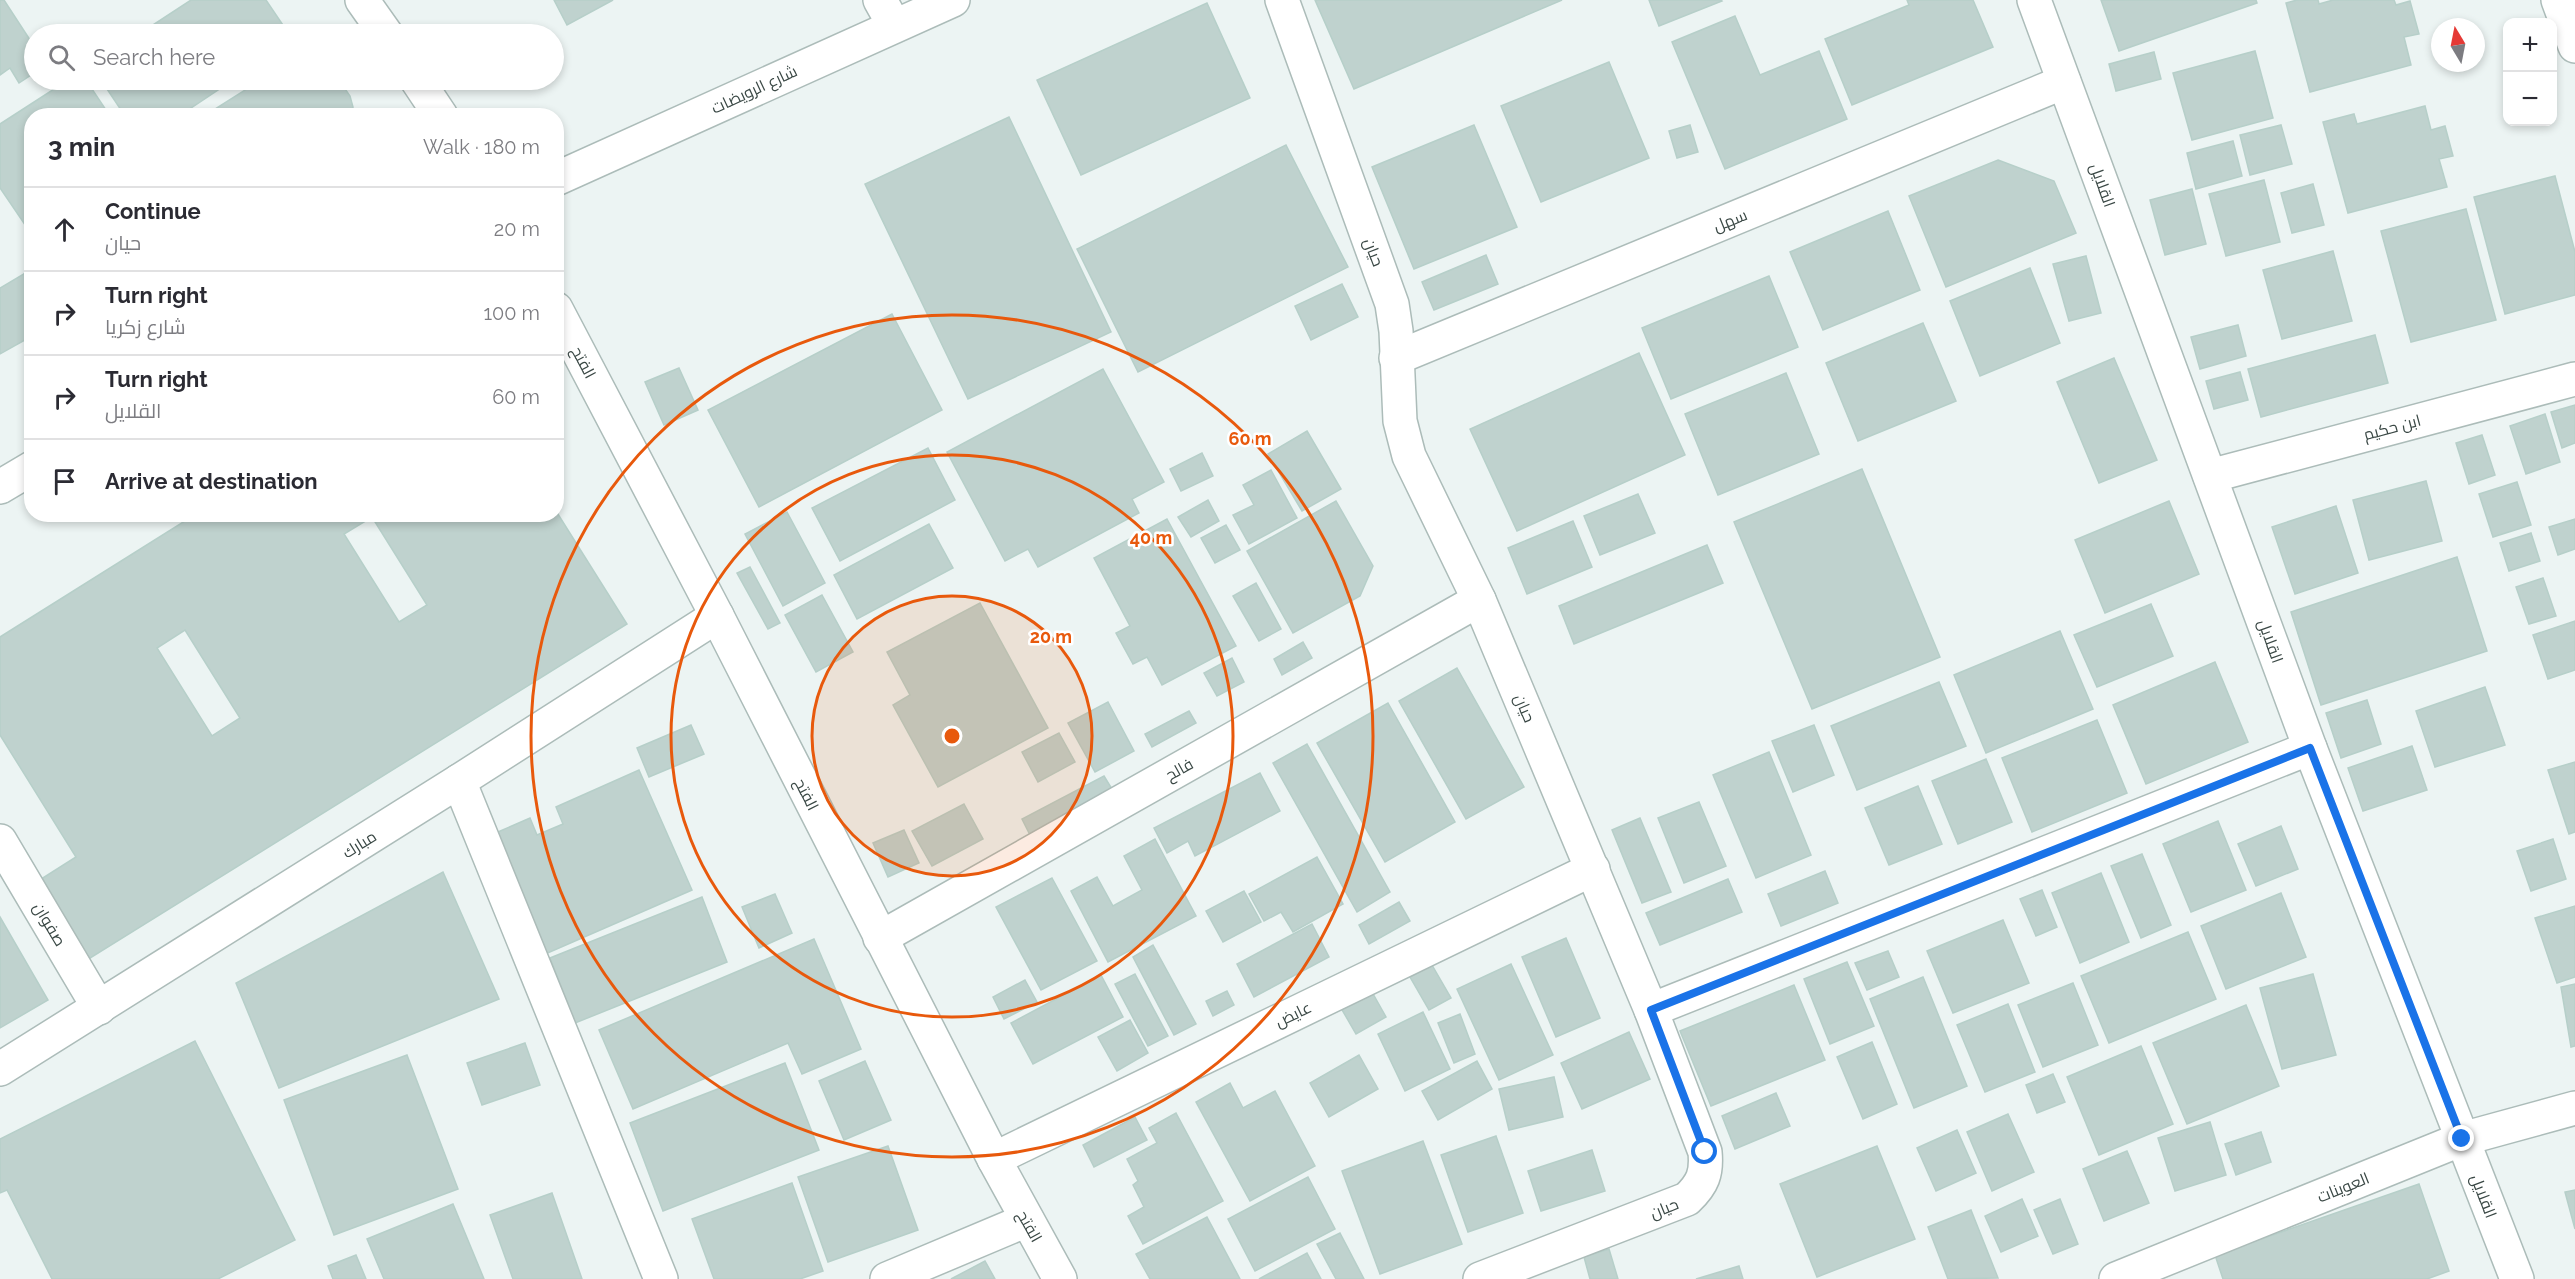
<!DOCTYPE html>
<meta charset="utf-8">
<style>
:root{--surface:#fff;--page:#f7f7f7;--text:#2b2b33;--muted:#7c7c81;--line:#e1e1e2}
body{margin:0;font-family:Raleway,Cairo,sans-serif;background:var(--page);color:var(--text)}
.controls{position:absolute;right:18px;top:18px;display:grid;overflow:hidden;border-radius:12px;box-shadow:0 3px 9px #0003}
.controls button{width:54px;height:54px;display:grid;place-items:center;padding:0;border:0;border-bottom:2px solid var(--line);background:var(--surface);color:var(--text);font:30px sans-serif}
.compass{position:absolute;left:2431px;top:18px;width:54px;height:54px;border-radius:50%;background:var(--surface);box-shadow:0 3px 9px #0003;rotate:350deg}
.stop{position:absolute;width:18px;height:18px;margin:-14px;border:4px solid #1a73e8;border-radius:50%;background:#fff}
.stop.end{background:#1a73e8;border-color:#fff;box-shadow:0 2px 6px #0008}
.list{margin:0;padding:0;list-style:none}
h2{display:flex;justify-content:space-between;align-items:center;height:78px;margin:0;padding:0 24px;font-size:26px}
h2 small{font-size:20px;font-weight:400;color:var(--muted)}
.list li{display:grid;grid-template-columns:39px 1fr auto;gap:18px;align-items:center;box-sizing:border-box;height:84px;padding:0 24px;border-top:2px solid var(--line)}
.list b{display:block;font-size:22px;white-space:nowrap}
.list p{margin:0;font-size:20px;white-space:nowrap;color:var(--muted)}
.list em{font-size:20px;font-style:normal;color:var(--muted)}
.icon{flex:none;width:33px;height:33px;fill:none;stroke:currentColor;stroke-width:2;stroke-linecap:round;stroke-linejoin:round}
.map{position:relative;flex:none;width:2575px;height:1279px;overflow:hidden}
.search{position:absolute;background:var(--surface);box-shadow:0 3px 9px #0003;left:24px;top:24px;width:540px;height:66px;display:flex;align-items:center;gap:15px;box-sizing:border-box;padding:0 21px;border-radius:33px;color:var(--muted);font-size:22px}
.panel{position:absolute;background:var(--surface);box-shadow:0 3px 9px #0003;left:24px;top:108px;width:540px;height:414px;border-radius:24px}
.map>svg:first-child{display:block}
.building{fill:#bfd2ce;stroke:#b6cfc9;stroke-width:1.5;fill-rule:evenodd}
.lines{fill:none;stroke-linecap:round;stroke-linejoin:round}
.minor-casing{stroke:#acbcb9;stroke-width:36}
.minor{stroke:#fff;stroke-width:33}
.route{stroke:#1a73e8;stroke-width:8}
.ring{fill:none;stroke:#e8590c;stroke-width:3}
.labels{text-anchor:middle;stroke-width:5;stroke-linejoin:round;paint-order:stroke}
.street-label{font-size:16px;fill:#3a4845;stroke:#fff}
.centre{fill:#e8590c;stroke:#fff;stroke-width:3}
.ring-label{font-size:18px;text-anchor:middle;font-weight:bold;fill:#e8590c;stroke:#fff;stroke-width:5;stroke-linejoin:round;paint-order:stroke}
</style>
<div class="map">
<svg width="2575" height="1279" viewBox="0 0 2575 1279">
<rect width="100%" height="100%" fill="#ecf4f3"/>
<g class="building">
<path d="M0,0H4L34,46V73L19,83L10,68L0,75Z"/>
<path d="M191,0H266L289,34H139Z"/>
<path d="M554,0H613L567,25Z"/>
<path d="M1315,0H1562L1354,89Z"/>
<path d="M1649,0H1721L1722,1L1659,26Z"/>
<path d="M1907,0H1973L1993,47L1852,105L1825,39L1909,5Z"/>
<path d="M2101,0H2256L2257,3L2119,51Z"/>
<path d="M2297,0H2318L2319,4L2333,0H2394L2396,5L2410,1L2419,34L2404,37L2411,65L2310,92L2286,3Z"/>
<path d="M1207,3L1250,98L1081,175L1037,80Z"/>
<path d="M1735,16L1760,75L1819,51L1847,119L1725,169L1672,42Z"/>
<path d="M2255,51L2273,118L2192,140L2173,73Z"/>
<path d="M2154,52L2161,79L2116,91L2109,64Z"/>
<path d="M1609,62L1649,158L1541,202L1501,106Z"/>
<path d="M68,80H86L110,116H32V235L0,188V124Z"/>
<path d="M101,80H233L179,116H125Z"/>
<path d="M261,80H339L350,96L353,107L352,116H204Z"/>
<path d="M2425,106L2431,130L2445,126L2453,156L2439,159L2447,187L2348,213L2323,122L2354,114L2357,124Z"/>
<path d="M1009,117L1111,332L968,399L865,184Z"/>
<path d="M1474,125L1517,227L1414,269L1372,167Z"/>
<path d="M1690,125L1698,152L1677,158L1669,131Z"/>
<path d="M2281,125L2292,164L2250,175L2240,135Z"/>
<path d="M2233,141L2242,176L2196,189L2187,153Z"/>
<path d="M1286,145L1348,267L1138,372L1077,249Z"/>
<path d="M1998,160L2054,181L2076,233L1946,287L1909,196Z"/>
<path d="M2555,176L2575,252V295L2505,314L2474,197Z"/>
<path d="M2264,180L2280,242L2226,256L2209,194Z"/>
<path d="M2313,184L2324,225L2292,233L2281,193Z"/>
<path d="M2192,189L2206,244L2165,255L2150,200Z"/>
<path d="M2466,209L2496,320L2411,342L2381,231Z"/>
<path d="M1888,211L1920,290L1823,330L1790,252Z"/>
<path d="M2333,251L2352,321L2282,339L2263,270Z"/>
<path d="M1486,255L1498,284L1434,310L1422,282Z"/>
<path d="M2086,256L2101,313L2069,321L2053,264Z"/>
<path d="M2030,268L2060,343L1980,376L1950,301Z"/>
<path d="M32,269V336L0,354V288Z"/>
<path d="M1769,276L1798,347L1671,399L1642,328Z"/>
<path d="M1342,284L1358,317L1311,340L1295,306Z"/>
<path d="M892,314L942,410L759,507L708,410Z"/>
<path d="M1923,323L1956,401L1858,441L1826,363Z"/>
<path d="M2238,325L2246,356L2200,369L2191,337Z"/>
<path d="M2375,335L2388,383L2261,417L2248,369Z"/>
<path d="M1639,353L1685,455L1517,531L1470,429Z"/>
<path d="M2114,358L2157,460L2099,483L2057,382Z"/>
<path d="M679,368L698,410L664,425L645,382Z"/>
<path d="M1103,369L1164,482L1132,499L1139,513L1038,567L1028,549L1005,561L947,452Z"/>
<path d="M2240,372L2248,400L2214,409L2206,381Z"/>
<path d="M1786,373L1819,454L1718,495L1685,414Z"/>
<path d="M2575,405V443L2562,448L2551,412Z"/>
<path d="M2545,414L2560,462L2526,474L2510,426Z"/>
<path d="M1307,431L1341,489L1302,511L1268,454Z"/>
<path d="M2482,435L2495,475L2469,484L2456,443Z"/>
<path d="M928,448L955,500L840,561L812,508Z"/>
<path d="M1202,453L1213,476L1181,491L1170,469Z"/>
<path d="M1862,469L1940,657L1812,709L1734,522Z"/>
<path d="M1271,470L1297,518L1249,544L1233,515L1254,505L1243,485Z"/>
<path d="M2426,481L2442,541L2369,560L2353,500Z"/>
<path d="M2517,482L2531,525L2493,537L2479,494Z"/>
<path d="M1638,494L1655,533L1600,555L1584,516Z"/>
<path d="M1208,500L1219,521L1191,537L1178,517Z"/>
<path d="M1336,501L1373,566L1360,596L1293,633L1247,551Z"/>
<path d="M2169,501L2199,574L2105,613L2075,540Z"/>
<path d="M2336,506L2358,573L2295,594L2272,527Z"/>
<path d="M556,511L627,624L87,960L38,881L76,857L0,735V637L196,514H556ZM372,517L427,605L399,622L344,534ZM185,630L240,718L212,736L157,648Z"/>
<path d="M787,512L825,583L783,606L745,534Z"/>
<path d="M1167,519L1236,646L1162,685L1147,657L1133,664L1116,633L1130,626L1094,558Z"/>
<path d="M2575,519V549L2558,555L2549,527Z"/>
<path d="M1573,521L1592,567L1527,594L1508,548Z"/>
<path d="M929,524L953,568L857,619L834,575Z"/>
<path d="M1226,525L1240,550L1215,563L1201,538Z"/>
<path d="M2531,533L2540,561L2509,571L2500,543Z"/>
<path d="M1707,545L1723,583L1574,644L1559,606Z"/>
<path d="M2457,557L2487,651L2321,705L2291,612Z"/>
<path d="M750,567L780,623L768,629L737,573Z"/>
<path d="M2543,578L2556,616L2529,624L2516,587Z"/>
<path d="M1256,583L1281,629L1259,641L1233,596Z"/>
<path d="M822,595L853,652L816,672L785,615Z"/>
<path d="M980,603L1048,728L938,787L893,705L910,695L887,652Z"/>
<path d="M2151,604L2173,656L2097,687L2074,635Z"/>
<path d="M2575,621V670L2548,679L2533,635Z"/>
<path d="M2060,631L2093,709L1986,753L1954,675Z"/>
<path d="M1303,642L1312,658L1282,675L1274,659Z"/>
<path d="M1232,658L1244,682L1217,696L1204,673Z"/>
<path d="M2215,662L2248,742L2146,784L2113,705Z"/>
<path d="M1457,668L1524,787L1466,819L1399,701Z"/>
<path d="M1939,682L1966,746L1857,790L1831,726Z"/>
<path d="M2485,687L2505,745L2435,767L2416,711Z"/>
<path d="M2367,700L2381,744L2341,758L2326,713Z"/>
<path d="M1108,702L1134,751L1095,772L1068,723Z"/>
<path d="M1388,703L1455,822L1385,862L1317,743Z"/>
<path d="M1189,711L1196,723L1152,747L1145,734Z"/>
<path d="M2097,720L2127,793L2032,832L2002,758Z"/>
<path d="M691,725L704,754L649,777L637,748Z"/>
<path d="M1814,725L1834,775L1793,792L1772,741Z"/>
<path d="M1059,733L1075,762L1038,782L1022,752Z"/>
<path d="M1307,744L1390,892L1357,912L1273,763Z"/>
<path d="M2412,746L2427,790L2363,811L2348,768Z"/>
<path d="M1769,752L1811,855L1756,878L1713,775Z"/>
<path d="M1986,759L2012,822L1958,844L1932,781Z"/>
<path d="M2575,762V832L2569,834L2548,770Z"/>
<path d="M639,770L692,890L543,955L491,835L530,818L537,835L563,824L556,807Z"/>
<path d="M1260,773L1280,811L1195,856L1188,841L1167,853L1154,828Z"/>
<path d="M1104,776L1115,794L1032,839L1022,819Z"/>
<path d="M1918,786L1942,844L1889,865L1865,808Z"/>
<path d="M1699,802L1726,866L1684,883L1658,818Z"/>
<path d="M964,804L983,839L932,866L912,831Z"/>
<path d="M1640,818L1671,892L1642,903L1612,830Z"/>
<path d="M2218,821L2246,890L2191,912L2163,844Z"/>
<path d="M2281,826L2298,869L2256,886L2238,844Z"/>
<path d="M904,830L919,863L888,877L873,843Z"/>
<path d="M1155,839L1196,916L1108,962L1071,891L1097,877L1113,906L1142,890L1124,856Z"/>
<path d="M2553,839L2566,879L2531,891L2517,851Z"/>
<path d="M2142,854L2171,925L2141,938L2111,866Z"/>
<path d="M1317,857L1343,904L1293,932L1281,912L1264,921L1249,894Z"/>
<path d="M1825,871L1838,903L1781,926L1768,894Z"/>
<path d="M443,872L499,999L279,1088L236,983Z"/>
<path d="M2101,873L2129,942L2080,963L2052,893Z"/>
<path d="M1052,878L1097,961L1041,990L996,907Z"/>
<path d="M1728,879L1742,912L1660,945L1646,913Z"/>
<path d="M2042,890L2057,927L2036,936L2020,899Z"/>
<path d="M1244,891L1261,922L1223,942L1206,911Z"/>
<path d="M2281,893L2306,957L2226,989L2201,926Z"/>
<path d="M775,894L792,933L759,948L742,907Z"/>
<path d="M702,897L727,962L575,1023L550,958Z"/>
<path d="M1399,902L1410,921L1369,944L1359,925Z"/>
<path d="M2575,906V977L2557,983L2535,918Z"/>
<path d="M0,917L48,1000L0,1028Z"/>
<path d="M2003,920L2029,983L1953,1013L1927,951Z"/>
<path d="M1312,924L1329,957L1254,997L1237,964Z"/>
<path d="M2188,932L2216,999L2109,1043L2081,976Z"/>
<path d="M1566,938L1600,1018L1556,1037L1522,957Z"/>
<path d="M814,939L861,1049L802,1074L788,1043L633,1109L599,1030Z"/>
<path d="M1153,945L1196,1024L1174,1035L1133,957Z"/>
<path d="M1888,951L1899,977L1867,990L1855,963Z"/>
<path d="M1847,962L1874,1026L1830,1044L1804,979Z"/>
<path d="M1511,964L1553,1055L1499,1080L1457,989Z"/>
<path d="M1432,965L1451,998L1429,1010L1410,977Z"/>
<path d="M1135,974L1168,1036L1148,1046L1115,984Z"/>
<path d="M2313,974L2336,1055L2282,1069L2260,988Z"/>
<path d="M1101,975L1123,1017L1033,1064L1011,1023Z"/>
<path d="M1923,977L1967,1086L1914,1108L1870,999Z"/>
<path d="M1025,980L1037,1002L1004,1019L993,997Z"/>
<path d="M2073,983L2098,1045L2043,1067L2018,1005Z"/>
<path d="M2575,984V1046L2571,1047L2561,987Z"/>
<path d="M1794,985L1825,1060L1711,1106L1680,1031Z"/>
<path d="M1227,991L1234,1005L1213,1016L1206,1001Z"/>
<path d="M1372,992L1386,1017L1356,1034L1341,1008Z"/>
<path d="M2008,1004L2035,1072L1985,1092L1957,1025Z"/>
<path d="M2246,1005L2279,1086L2187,1124L2153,1043Z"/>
<path d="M1423,1012L1450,1069L1405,1091L1378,1034Z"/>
<path d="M1460,1014L1475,1054L1454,1063L1438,1023Z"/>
<path d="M1130,1020L1148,1053L1117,1071L1098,1037Z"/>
<path d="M1629,1032L1650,1079L1582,1109L1561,1063Z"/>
<path d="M195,1041L295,1240L218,1279H52L7,1190L0,1193V1139Z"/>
<path d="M1872,1042L1897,1104L1863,1119L1837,1057Z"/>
<path d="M525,1043L540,1085L482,1105L467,1063Z"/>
<path d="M2141,1046L2173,1124L2099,1155L2067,1077Z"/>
<path d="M407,1055L458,1189L334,1235L284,1100Z"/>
<path d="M1359,1055L1378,1089L1329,1117L1310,1083Z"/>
<path d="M865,1061L891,1120L844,1140L819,1081Z"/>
<path d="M1477,1061L1492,1089L1438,1120L1422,1091Z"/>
<path d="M785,1063L819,1150L663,1211L630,1123Z"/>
<path d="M2053,1074L2065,1102L2037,1113L2026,1085Z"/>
<path d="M1554,1077L1563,1117L1509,1130L1499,1089Z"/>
<path d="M1230,1083L1243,1108L1275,1091L1315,1166L1250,1201L1196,1102Z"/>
<path d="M1776,1093L1790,1126L1735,1149L1722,1116Z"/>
<path d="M1176,1113L1223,1201L1143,1244L1128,1216L1144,1207L1133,1185L1138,1181L1127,1159L1157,1143L1149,1128Z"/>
<path d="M2008,1114L2034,1172L1992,1191L1967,1132Z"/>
<path d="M1135,1117L1147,1140L1094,1167L1083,1145Z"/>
<path d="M2210,1122L2226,1175L2175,1191L2158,1138Z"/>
<path d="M1957,1130L1976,1173L1936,1191L1917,1148Z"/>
<path d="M2261,1132L2271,1162L2236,1175L2225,1144Z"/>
<path d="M1496,1136L1523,1213L1468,1232L1441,1155Z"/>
<path d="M1423,1141L1462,1244L1380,1274L1342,1171Z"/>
<path d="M888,1146L918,1230L828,1262L798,1177Z"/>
<path d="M1877,1146L1915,1239L1817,1277L1780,1184Z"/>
<path d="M1592,1150L1605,1191L1541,1211L1528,1171Z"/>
<path d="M2127,1151L2149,1203L2104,1221L2083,1169Z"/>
<path d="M1308,1177L1335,1229L1255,1271L1228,1219Z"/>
<path d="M792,1183L823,1271L800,1279H714L692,1219Z"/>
<path d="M2419,1184L2449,1271L2427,1279H2223L2215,1255Z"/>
<path d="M2575,1190V1229L2565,1192Z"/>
<path d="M552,1193L582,1279H513L490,1215Z"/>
<path d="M2022,1199L2038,1236L2001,1252L1985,1216Z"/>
<path d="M2060,1199L2078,1244L2053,1254L2034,1210Z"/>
<path d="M453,1204L484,1279H384L367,1239Z"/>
<path d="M1971,1210L1998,1278L1948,1279L1928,1227Z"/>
<path d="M1207,1217L1240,1279H1150L1136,1254Z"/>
<path d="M1340,1233L1364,1279H1336L1317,1244Z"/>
<path d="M1609,1249L1618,1279H1590L1584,1257Z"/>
<path d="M1307,1253L1321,1279H1259Z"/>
<path d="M356,1255L366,1279H333L328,1266Z"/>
<path d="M985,1261L995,1279H951Z"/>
<path d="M1739,1266L1743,1279H1696Z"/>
</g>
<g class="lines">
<g class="minor-casing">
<g id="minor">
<path d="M362,0L386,34"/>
<path d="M880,0L894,25"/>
<path d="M1282,0L1392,304L1396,331L1400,421L1409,456L1479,600L1651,1010L1705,1152C1707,1173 1703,1184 1687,1199L1480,1279"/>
<path d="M2034,0L2310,748L2517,1279"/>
<path d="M2558,0L2575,46"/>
<path d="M417,80L441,116"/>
<path d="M556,179L953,0"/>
<path d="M556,309L717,616L994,1159L1060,1279"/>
<path d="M1396,358L2064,82"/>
<path d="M2210,476L2575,379"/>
<path d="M0,487L32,468"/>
<path d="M459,781L661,1279"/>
<path d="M0,841L99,1008"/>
<path d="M880,938L1479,600"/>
<path d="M1651,1010L2310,748"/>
<path d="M0,1069L459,781L717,616"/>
<path d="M994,1159L1593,869"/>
<path d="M887,1279L1027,1220"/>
<path d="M2116,1279L2462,1139L2575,1108"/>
</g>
</g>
<use href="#minor" class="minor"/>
</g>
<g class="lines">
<path class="route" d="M1705,1152L1651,1010L2310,748L2462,1139"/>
</g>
<circle cx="952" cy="736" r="140" fill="#e8590c" fill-opacity=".12"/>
<g class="ring">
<circle cx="952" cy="736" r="140"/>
<circle cx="952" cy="736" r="281"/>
<circle cx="952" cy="736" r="421"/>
</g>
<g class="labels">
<g class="street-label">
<text transform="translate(754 89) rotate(-25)" y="6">شارع الرويضات</text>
<text transform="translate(2103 185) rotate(70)" y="6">القلايل</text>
<text transform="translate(1730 220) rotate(-22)" y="6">سهل</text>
<text transform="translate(1374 252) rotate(69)" y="6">حيان</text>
<text transform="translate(584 362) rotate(62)" y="6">الفتح</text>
<text transform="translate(2392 427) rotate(-15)" y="6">ابن حكيم</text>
<text transform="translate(2271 641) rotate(70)" y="6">القلايل</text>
<text transform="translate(1525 708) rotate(67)" y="6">حيان</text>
<text transform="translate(1179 769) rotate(-29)" y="6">فالح</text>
<text transform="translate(807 794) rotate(63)" y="6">الفتح</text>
<text transform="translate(359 844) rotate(-32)" y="6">مبارك</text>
<text transform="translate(50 924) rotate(59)" y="6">صفوان</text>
<text transform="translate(1293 1014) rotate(-26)" y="6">عايض</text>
<text transform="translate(2343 1187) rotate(-22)" y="6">العوينات</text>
<text transform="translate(2484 1196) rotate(69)" y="6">القلايل</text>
<text transform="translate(1664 1208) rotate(-22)" y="6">حيان</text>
<text transform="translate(1030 1226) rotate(61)" y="6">الفتح</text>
</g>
</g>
<circle cx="952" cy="736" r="9" class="centre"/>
<g class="ring-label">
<text x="1250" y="445">60 m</text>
<text x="1151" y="544">40 m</text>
<text x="1051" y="643">20 m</text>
</g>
</svg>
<div class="controls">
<button>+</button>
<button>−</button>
</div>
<svg class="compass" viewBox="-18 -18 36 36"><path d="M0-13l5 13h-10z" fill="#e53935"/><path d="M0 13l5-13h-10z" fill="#7c7c81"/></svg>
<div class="stop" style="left:1705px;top:1152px"></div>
<div class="stop end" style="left:2462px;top:1139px"></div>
<div class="search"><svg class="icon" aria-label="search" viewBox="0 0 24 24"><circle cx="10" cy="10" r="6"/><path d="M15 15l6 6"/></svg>Search here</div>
<section class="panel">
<h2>3 min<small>Walk · 180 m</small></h2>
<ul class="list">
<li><svg class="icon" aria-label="ahead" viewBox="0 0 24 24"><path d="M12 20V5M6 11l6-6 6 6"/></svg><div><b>Continue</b><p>حيان</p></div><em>20 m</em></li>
<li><svg class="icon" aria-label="right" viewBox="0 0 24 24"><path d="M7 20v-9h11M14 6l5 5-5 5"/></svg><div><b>Turn right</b><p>شارع زكريا</p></div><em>100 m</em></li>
<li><svg class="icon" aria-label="right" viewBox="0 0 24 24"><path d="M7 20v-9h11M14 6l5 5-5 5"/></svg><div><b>Turn right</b><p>القلايل</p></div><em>60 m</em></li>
<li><svg class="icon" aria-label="arrive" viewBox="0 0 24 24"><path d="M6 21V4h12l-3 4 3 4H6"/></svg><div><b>Arrive at destination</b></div></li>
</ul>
</section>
</div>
